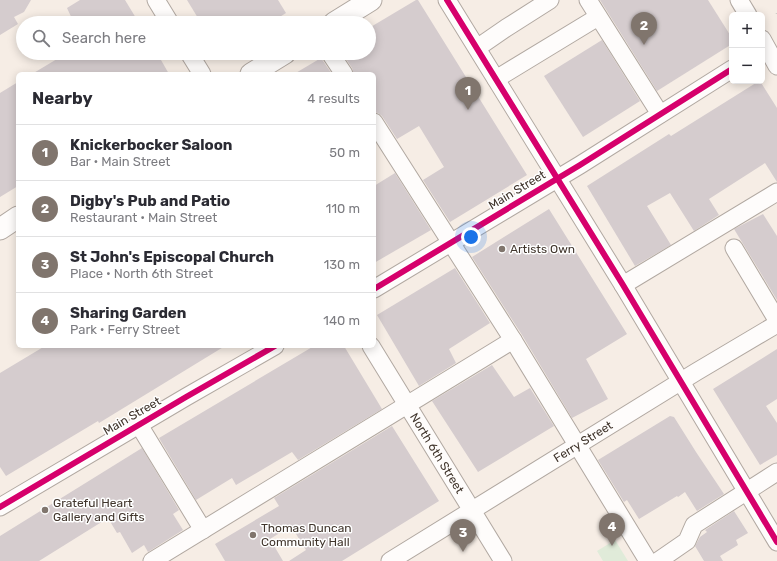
<!DOCTYPE html>
<meta charset="utf-8">
<style>
:root{--surface:#fff;--page:#f2f2f3;--text:#2b2b33;--muted:#7c7c81;--line:#e1e1e2;--accent:#80756d}
body{margin:0;font-family:Rubik,sans-serif;background:var(--page);color:var(--text)}
.controls{position:absolute;right:12px;top:12px;display:grid;overflow:hidden;border-radius:6px;box-shadow:0 2px 10px #0003}
.controls button{width:36px;height:36px;display:grid;place-items:center;padding:0;border:0;border-bottom:1px solid var(--line);background:var(--surface);color:var(--text);font:20px sans-serif}
.you{position:absolute;left:471px;top:237px;width:14px;height:14px;margin:-10px;border:3px solid #fff;border-radius:50%;background:#1a73e8;box-shadow:0 0 0 6px #1a73e833}
.badge{display:grid;place-items:center;width:26px;height:26px;border-radius:50%;background:var(--accent);color:#fff;font-size:13px;font-weight:700}
.pin{position:absolute;translate:-50% -33px;filter:drop-shadow(0 1px 2px #0008)}
.pin::after{content:'';position:absolute;top:21px;width:14px;height:12px;background:inherit;clip-path:polygon(0 0,100% 0,50% 100%)}
.list{margin:0;padding:0;list-style:none}
h2{display:flex;justify-content:space-between;align-items:center;height:52px;margin:0;padding:0 16px;font-size:17px}
h2 small{font-size:13px;font-weight:400;color:var(--muted)}
.list li{display:grid;grid-template-columns:26px 1fr auto;gap:12px;align-items:center;box-sizing:border-box;height:56px;padding:0 16px;border-top:1px solid var(--line)}
.list b{display:block;font-size:15px;white-space:nowrap}
.list p{margin:0;font-size:13px;white-space:nowrap;color:var(--muted)}
.list em{font-size:13px;font-style:normal;color:var(--muted)}
.icon{flex:none;width:22px;height:22px;fill:none;stroke:currentColor;stroke-width:2;stroke-linecap:round;stroke-linejoin:round}
.map{position:relative;flex:none;width:777px;height:561px;overflow:hidden}
.search{position:absolute;background:var(--surface);box-shadow:0 2px 10px #0003;left:16px;top:16px;width:360px;height:44px;display:flex;align-items:center;gap:10px;box-sizing:border-box;padding:0 14px;border-radius:22px;color:var(--muted);font-size:15px}
.panel{position:absolute;background:var(--surface);box-shadow:0 2px 10px #0003;left:16px;top:72px;width:360px;height:276px;border-radius:6px}
.map>svg:first-child{display:block}
.green{fill:#e0ebd9}
.building{fill:#d5ccce}
.lines{fill:none;stroke-linecap:round;stroke-linejoin:round}
.minor-casing{stroke:#b1a8a1;stroke-width:19}
.major-casing{stroke:#b1a8a1;stroke-width:23}
.path{stroke:#d0cdc9;stroke-width:2.5;stroke-dasharray:4 2;stroke-linecap:butt}
.minor{stroke:#fefcfb;stroke-width:17}
.major{stroke:#fefcfb;stroke-width:21}
.cycleway-casing{stroke:#fff;stroke-width:8}
.cycleway{stroke:#d6006c;stroke-width:6}
.poi-dot{fill:#80756d;stroke:#fff;stroke-width:1.5}
.labels{text-anchor:middle;stroke-width:3;stroke-linejoin:round;paint-order:stroke}
.street-label{font-size:12px;fill:#40352c;stroke:#fff}
.poi-label{font-size:12px;fill:#40352c;stroke:#fff;text-anchor:start}
</style>
<div class="map">
<svg width="777" height="561" viewBox="0 0 777 561">
<rect width="100%" height="100%" fill="#f6ede5"/>
<path class="green" d="M615,540L628,561H603L597,551Z"/>
<g class="building">
<path d="M0,0H31L24,12L14,17L18,24L0,35Z"/>
<path d="M80,0H125L139,23H74L67,8Z"/>
<path d="M187,0H278L286,13L270,23H201Z"/>
<path d="M416,0H418L527,175L450,222L423,180L444,167L419,126L397,139L382,116L378,113L374,112V74H354L352,68L342,53H369V28Z"/>
<path d="M600,0H708L732,38V44L657,91Z"/>
<path d="M602,40L640,101L583,137L544,76Z"/>
<path d="M67,53H157L169,74H32Z"/>
<path d="M321,58L332,74H294Z"/>
<path d="M759,81H760L777,108V182L765,163L709,199L719,215L694,231L670,193L647,206L671,245L635,266L587,186L669,134L671,136Z"/>
<path d="M18,82V186L0,197V93Z"/>
<path d="M395,173L431,230L374,263V186Z"/>
<path d="M549,209L627,334L586,359L608,399L572,418L522,335L472,257Z"/>
<path d="M763,214L777,236V300L734,229Z"/>
<path d="M455,268L490,323L449,349L456,363L419,386L377,315Z"/>
<path d="M45,346H225L99,423L98,421L6,476L0,467V373Z"/>
<path d="M314,346H344L382,409L298,460L292,452L236,485L232,478L196,500L159,438Z"/>
<path d="M777,349V399L766,406L777,423V455L760,465L713,389Z"/>
<path d="M492,365L514,397L530,388L554,426L478,472L432,401Z"/>
<path d="M670,416L674,417L696,452L724,494L697,511L685,492L678,497L677,496L639,519L627,500L624,502L598,460Z"/>
<path d="M392,426L439,501L342,561H289L306,550L291,526L270,539L283,561H225L215,544L279,506L274,498Z"/>
<path d="M142,448L179,510L173,514L183,530L148,552L144,545L132,553L120,532L117,533L108,518L39,561H0V536Z"/>
<path d="M734,511L748,533L736,540L738,545L720,556L723,561H704L695,546L700,537L707,532L705,530Z"/>
</g>
<g class="lines">
<g class="minor-casing">
<g id="minor">
<path d="M156,0L170,23"/>
<path d="M447,0L623,285L777,542"/>
<path d="M588,0L660,114"/>
<path d="M739,0L748,15"/>
<path d="M762,39L777,66"/>
<path d="M477,48L506,28L550,0"/>
<path d="M189,53L202,74"/>
<path d="M330,53L344,74"/>
<path d="M496,79L598,17"/>
<path d="M374,122L513,340L648,561"/>
<path d="M734,248L777,320"/>
<path d="M623,285L777,192"/>
<path d="M374,289L580,165L732,69"/>
<path id="s1" d="M371,346L503,561"/>
<path d="M139,425L203,530"/>
<path d="M0,507L186,397L275,346"/>
<path d="M152,561L513,340"/>
<path id="s2" d="M390,561L696,372L777,324"/>
<path d="M658,561L687,541L694,525L777,472"/>
</g>
</g>
<g class="major-casing">
<g id="major">
<path d="M334,23L371,0"/>
<path d="M251,74L285,53"/>
<path d="M0,229L18,217"/>
</g>
</g>
<path class="path" d="M777,14V13"/>
<use href="#minor" class="minor"/>
<use href="#major" class="major"/>
<g class="cycleway-casing">
<g id="cycleway">
<path d="M447,0L623,285L777,542"/>
<path d="M374,289L580,165L732,69"/>
<path d="M0,507L186,397L275,346"/>
</g>
</g>
<use href="#cycleway" class="cycleway"/>
</g>
<g class="poi-dot">
<circle cx="502" cy="249" r="4"/>
<circle cx="45" cy="510" r="4"/>
<circle cx="253" cy="535" r="4"/>
</g>
<g class="labels">
<g class="street-label">
<text transform="translate(517 190) rotate(-31)" y="4">Main Street</text>
<text transform="translate(132 416) rotate(-30)" y="4">Main Street</text>
<text dy="4" stroke="none"><textPath href="#s2" startOffset="227">Ferry Street</textPath></text>
<text dy="4" stroke="none"><textPath href="#s1" startOffset="126">North 6th Street</textPath></text>
</g>
<g class="poi-label">
<text x="510" y="253">Artists Own</text>
<text x="53" y="507">Grateful Heart<tspan x="53" dy="14">Gallery and Gifts</tspan></text>
<text x="261" y="532">Thomas Duncan<tspan x="261" dy="14">Community Hall</tspan></text>
</g>
</g>
</svg>
<div class="controls">
<button>+</button>
<button>−</button>
</div>
<div class="you"></div>
<div class="pin badge" style="left:468px;top:110px">1</div>
<div class="pin badge" style="left:644px;top:45px">2</div>
<div class="pin badge" style="left:463px;top:552px">3</div>
<div class="pin badge" style="left:612px;top:546px">4</div>
<div class="search"><svg class="icon" aria-label="search" viewBox="0 0 24 24"><circle cx="10" cy="10" r="6"/><path d="M15 15l6 6"/></svg>Search here</div>
<section class="panel">
<h2>Nearby<small>4 results</small></h2>
<ul class="list">
<li><span class="badge">1</span><div><b>Knickerbocker Saloon</b><p>Bar · Main Street</p></div><em>50 m</em></li>
<li><span class="badge">2</span><div><b>Digby's Pub and Patio</b><p>Restaurant · Main Street</p></div><em>110 m</em></li>
<li><span class="badge">3</span><div><b>St John's Episcopal Church</b><p>Place · North 6th Street</p></div><em>130 m</em></li>
<li><span class="badge">4</span><div><b>Sharing Garden</b><p>Park · Ferry Street</p></div><em>140 m</em></li>
</ul>
</section>
</div>
